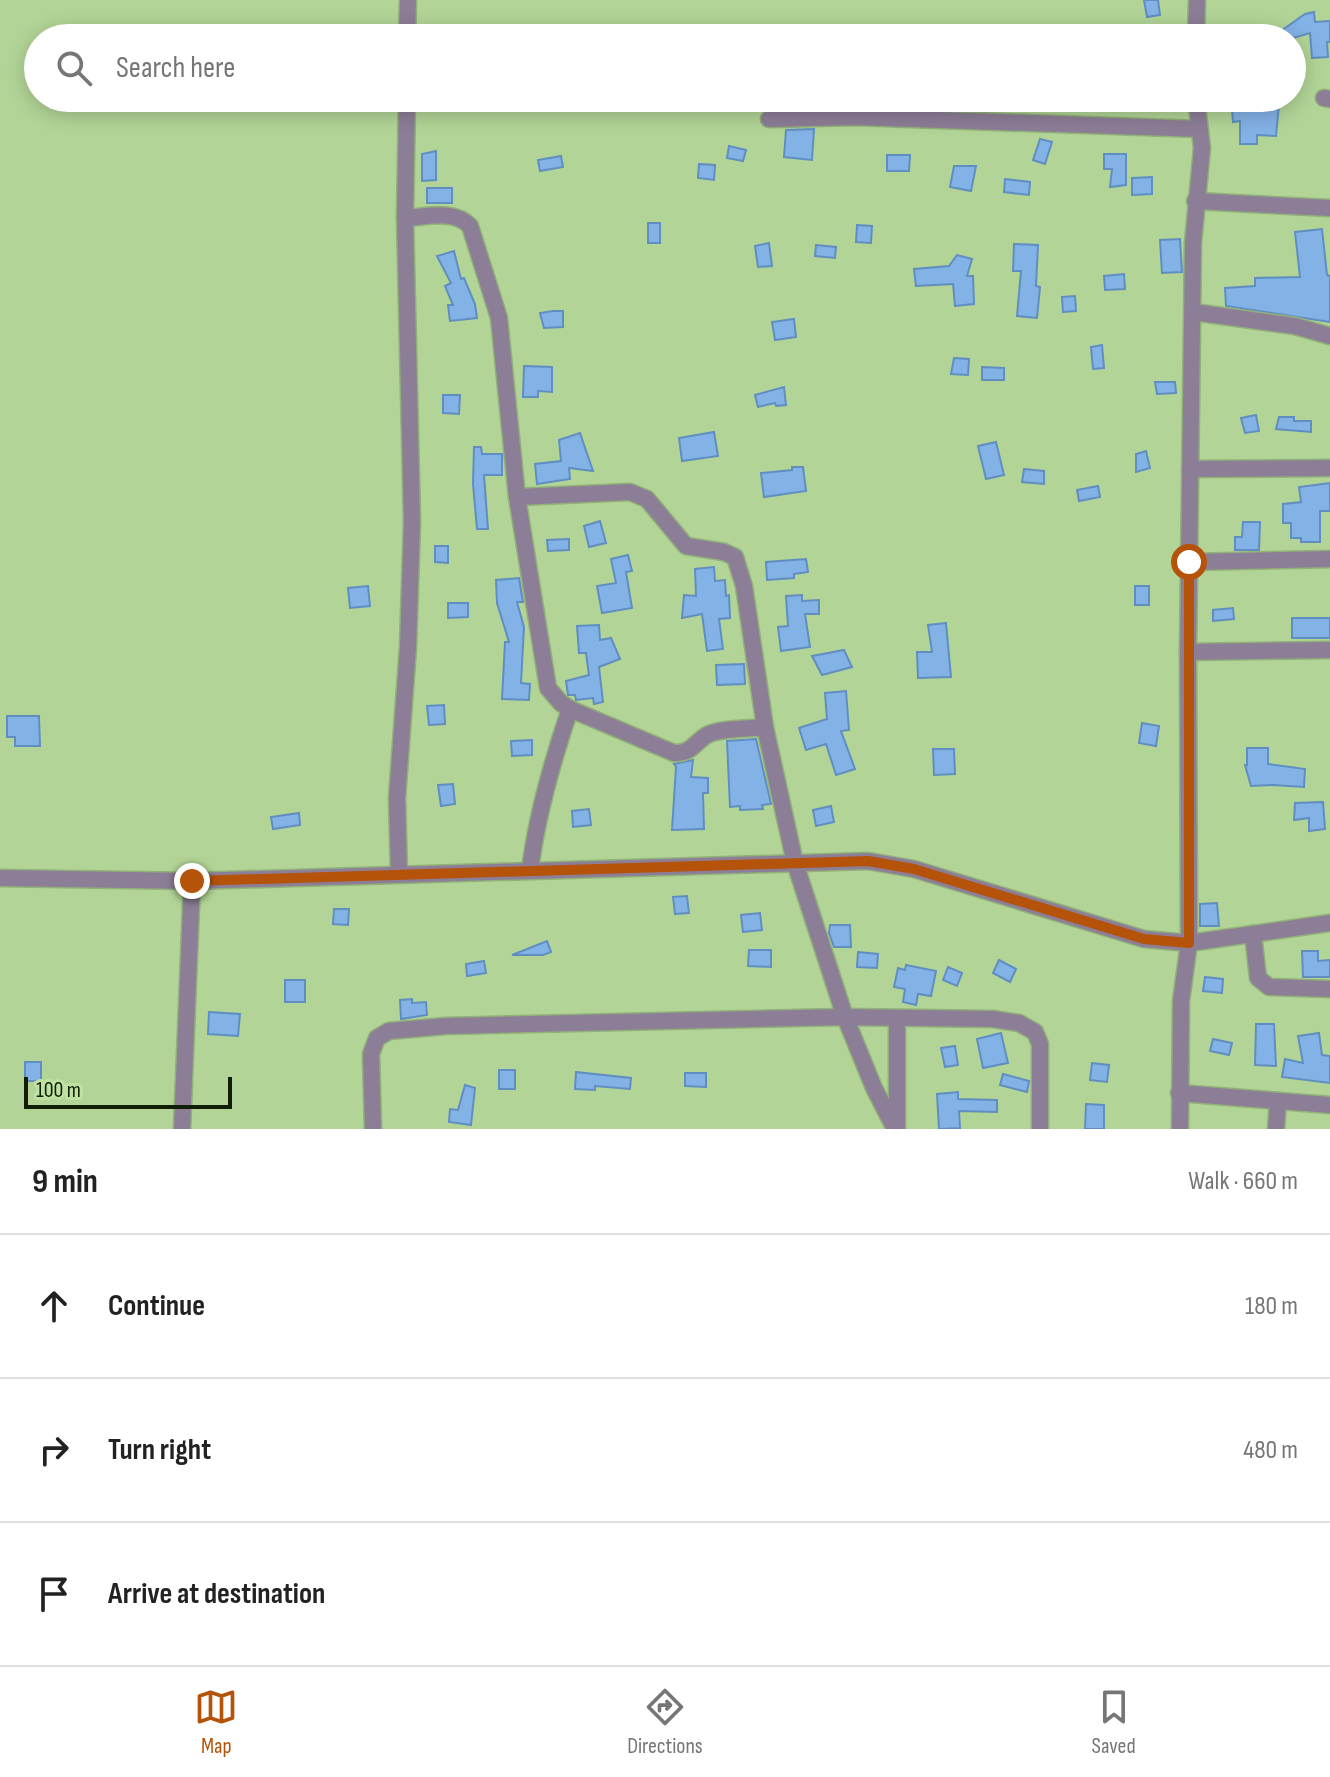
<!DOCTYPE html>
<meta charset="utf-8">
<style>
:root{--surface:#fff;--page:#f2f2f2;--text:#222;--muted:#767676;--line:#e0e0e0;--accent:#b45309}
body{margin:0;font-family:"Sofia Sans Condensed",sans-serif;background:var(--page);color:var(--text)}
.scale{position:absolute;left:24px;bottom:20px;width:208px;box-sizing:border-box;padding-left:8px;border:4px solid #111e06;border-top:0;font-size:22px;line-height:28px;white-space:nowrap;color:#111e06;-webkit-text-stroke:6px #bfe2a3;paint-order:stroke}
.stop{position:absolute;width:24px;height:24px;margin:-18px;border:6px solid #b45309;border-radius:50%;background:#fff}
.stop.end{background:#b45309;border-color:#fff;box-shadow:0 2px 8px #0008}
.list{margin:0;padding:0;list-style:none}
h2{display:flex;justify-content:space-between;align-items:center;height:104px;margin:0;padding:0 32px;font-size:34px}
h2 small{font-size:26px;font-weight:400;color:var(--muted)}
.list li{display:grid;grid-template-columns:52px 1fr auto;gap:24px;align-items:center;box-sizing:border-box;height:144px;padding:0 32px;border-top:2px solid var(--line)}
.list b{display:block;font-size:30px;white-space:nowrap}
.list em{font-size:26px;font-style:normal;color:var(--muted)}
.icon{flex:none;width:44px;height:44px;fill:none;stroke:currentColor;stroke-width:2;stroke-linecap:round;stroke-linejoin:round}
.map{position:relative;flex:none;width:1330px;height:1129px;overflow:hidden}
.search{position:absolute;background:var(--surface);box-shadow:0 4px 20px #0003;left:24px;right:24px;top:24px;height:88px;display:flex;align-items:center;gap:20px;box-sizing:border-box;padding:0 28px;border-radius:44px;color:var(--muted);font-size:30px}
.sheet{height:536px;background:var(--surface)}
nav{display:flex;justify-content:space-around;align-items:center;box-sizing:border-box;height:112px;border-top:2px solid var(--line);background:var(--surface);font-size:22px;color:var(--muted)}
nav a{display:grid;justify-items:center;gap:4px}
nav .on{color:var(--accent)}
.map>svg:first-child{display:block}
.building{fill:#83b2e7;stroke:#608ec0;stroke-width:2}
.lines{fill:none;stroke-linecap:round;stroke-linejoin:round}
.street-casing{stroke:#92b07a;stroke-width:19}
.street{stroke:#8d7e97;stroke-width:16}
.route{stroke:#b45309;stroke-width:10}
</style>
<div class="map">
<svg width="1330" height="1129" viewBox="0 0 1330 1129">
<rect width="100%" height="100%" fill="#b2d597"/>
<g class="building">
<path d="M1144,0H1158L1160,15L1147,17Z"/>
<path d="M1314,12L1315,22L1330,21V42H1327L1328,57L1312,58L1310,33L1293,38H1271L1305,14Z"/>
<path d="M1231,98H1254L1255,106L1279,104L1276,136L1257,135V144H1240V121L1233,122Z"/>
<path d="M814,129L812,160L784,157L786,130Z"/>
<path d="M1040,139L1052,142L1045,164L1033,160Z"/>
<path d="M729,146L746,150L743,161L727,158Z"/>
<path d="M436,151V180L422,181V154Z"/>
<path d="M1104,154H1126V185L1110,187L1112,169H1104Z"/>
<path d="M887,155H910L909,171H887Z"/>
<path d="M561,156L563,167L540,171L538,160Z"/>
<path d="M699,164L715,165L714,180L698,178Z"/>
<path d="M954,166H976L971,191L950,187Z"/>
<path d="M1152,177V194L1132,195V178Z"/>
<path d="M1005,179L1030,182L1029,195L1004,192Z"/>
<rect x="427" y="188" width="25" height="15"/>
<rect x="648" y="223" width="12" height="20"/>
<path d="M857,225L872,226L871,243L856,242Z"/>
<path d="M1322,229L1327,275L1330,276V322L1226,306L1225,288L1255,286V278L1300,277L1295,232Z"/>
<path d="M1180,239L1182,272L1162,273L1160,240Z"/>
<path d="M769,243L772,266L758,267L755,246Z"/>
<path d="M1014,244L1038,245L1036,286L1040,287L1037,318L1017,316L1021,271H1013Z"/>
<path d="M816,245L836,247L835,258L815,256Z"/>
<path d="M454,251L461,279L464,278L475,304L477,318L450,321L448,305H453L445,286L451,283L437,256Z"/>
<path d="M957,255L972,259L967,276H973L974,304L955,306L953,284L916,286L914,269L949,266Z"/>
<path d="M1124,274L1125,289L1105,290L1104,276Z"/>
<path d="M1075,296L1076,311L1063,312L1062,297Z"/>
<path d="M553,311H563V327L544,328L540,313Z"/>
<path d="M794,319L796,337L775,340L772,322Z"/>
<path d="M1102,345L1104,368L1093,369L1091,347Z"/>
<path d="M954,358L969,359L968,375L951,374Z"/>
<path d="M524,366L552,367V392L538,391V397H523Z"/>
<path d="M982,367L1004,368V380H982Z"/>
<path d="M1155,382H1175L1176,393L1157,394Z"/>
<path d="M784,387L786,405L776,406L775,403L758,407L755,395Z"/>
<path d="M443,395H460L459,414L443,413Z"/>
<path d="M1256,415L1259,431L1245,433L1241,418Z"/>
<path d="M1279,417H1294V421H1311V432L1276,429Z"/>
<path d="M714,432L718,456L682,461L679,438Z"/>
<path d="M580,433L593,471L569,468L570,479L537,484L535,464L561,461L559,440Z"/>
<path d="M996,442L1004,475L986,479L978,446Z"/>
<path d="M474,447H481L482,454H502V475H484L488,529H477L473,484Z"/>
<path d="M1146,451L1150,468L1136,472V454Z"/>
<path d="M792,467H803L806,491L764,497L761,473L792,470Z"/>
<path d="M1024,469L1044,471V484L1022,482Z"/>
<path d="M1330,483V511H1320V542H1301V538H1291V523H1283V504L1301,502L1299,487Z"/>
<path d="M1098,486L1100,497L1079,501L1077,490Z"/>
<path d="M600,521L606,543L589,547L584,526Z"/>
<path d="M1243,522H1260L1259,550H1235V537H1242Z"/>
<path d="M569,539V550L548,551L547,540Z"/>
<path d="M435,546H448V563L435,562Z"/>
<path d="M628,555L632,571L626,572L632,608L602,613L597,586L616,583L611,559Z"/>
<path d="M806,559L808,572L794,574V578L767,580L766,562Z"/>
<path d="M714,567L715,581L725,580L726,596L729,595L730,618L719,619L723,649L707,651L702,614L682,618L684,595L696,596L695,569Z"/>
<path d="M519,578L523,602H517L524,627L521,683L530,684L529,700L502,699L505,642H509L497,603L496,580Z"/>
<path d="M368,586L370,606L350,608L348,588Z"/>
<rect x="1135" y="586" width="14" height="19"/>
<path d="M802,595V601L819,600V614H805L810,647L781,651L778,627L788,626L786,596Z"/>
<path d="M448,603H468V617L448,618Z"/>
<path d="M1233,608L1234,619L1213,621V610Z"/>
<rect x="1292" y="618" width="38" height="20"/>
<path d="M946,623L951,677L918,678L917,652H932L928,625Z"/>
<path d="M599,625L600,640L611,638L620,659L599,667L603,702L594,704L593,698L576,700L575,695H568L566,681L589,675L586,653H579L577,626Z"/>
<path d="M844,650L852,667L822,675L812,656Z"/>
<path d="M744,664L745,684L717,685L716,665Z"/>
<path d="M846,691L849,730L841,731L855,769L836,775L826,744L806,750L799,728L827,719L825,693Z"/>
<path d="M444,705L445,724L429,725L427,706Z"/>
<path d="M7,716H39L40,746H15V737H7Z"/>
<path d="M1142,723L1159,726L1156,746L1139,743Z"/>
<path d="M756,739L771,804L762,805L763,809L740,810V806L730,807L727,741Z"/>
<path d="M532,740V755L512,756L511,741Z"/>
<path d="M1247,748H1268V764L1305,769L1304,787L1273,785L1251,786L1245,765H1247Z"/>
<path d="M933,749H954L955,774L934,775Z"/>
<path d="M693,760L691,777L708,778V793H703L704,829L672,830L676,767L674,764Z"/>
<path d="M453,784L455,804L441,806L438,785Z"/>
<path d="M1323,802L1325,829L1309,831V818L1294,820L1295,803Z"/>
<path d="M831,806L834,822L816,826L813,810Z"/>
<path d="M589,809L591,825L573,827L572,811Z"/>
<path d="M299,813L300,825L273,829L271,817Z"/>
<path d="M687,896L689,913L675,914L673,897Z"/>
<path d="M1217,903L1219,926H1200V904Z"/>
<path d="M334,909H349L348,925L333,924Z"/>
<path d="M760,913L762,930L743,932L741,915Z"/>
<path d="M830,925H850L851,947H834L829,933Z"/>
<path d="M547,941L551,952L543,955H512Z"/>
<path d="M749,950H771V967L748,966Z"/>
<path d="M1302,951H1318V961L1330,960V977H1303Z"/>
<path d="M858,952L878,954L877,968L857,967Z"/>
<path d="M999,960L1016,969L1010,982L993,973Z"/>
<path d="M484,961L486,973L467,976L466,964Z"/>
<path d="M906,965L936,971L931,996L918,994L916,1005L903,1002L905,989L894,987L898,968L905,970Z"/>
<path d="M948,967L962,973L957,986L943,980Z"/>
<path d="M1205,977L1223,979L1222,993L1203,991Z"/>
<rect x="285" y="980" width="20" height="22"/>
<path d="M412,999V1003L426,1002L427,1015L401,1019L400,1000Z"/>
<path d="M209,1012L240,1014L238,1036L208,1034Z"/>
<path d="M1256,1024H1274L1276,1066L1255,1065Z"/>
<path d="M1001,1033L1008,1063L983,1068L977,1039Z"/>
<path d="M1319,1033L1322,1055L1330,1056V1083L1282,1077L1285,1059L1303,1063L1298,1036Z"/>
<path d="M1213,1039L1232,1043L1229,1055L1210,1051Z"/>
<path d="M955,1046L958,1065L945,1067L941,1048Z"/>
<rect x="25" y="1062" width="16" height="19"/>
<path d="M1092,1063L1109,1065L1107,1082L1090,1080Z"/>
<rect x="499" y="1070" width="16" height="19"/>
<path d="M576,1072L631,1078L630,1089L595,1086V1090L575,1089Z"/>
<path d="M685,1073H706V1087L685,1086Z"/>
<path d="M1003,1074L1029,1081L1027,1092L1000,1085Z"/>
<path d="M465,1085L475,1088L471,1125L449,1122L450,1109L458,1110Z"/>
<path d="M958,1092V1099L997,1100V1112L959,1111L960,1128L939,1129L937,1094Z"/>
<path d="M1086,1104L1104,1105V1129H1085Z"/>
</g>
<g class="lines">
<g class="street-casing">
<g id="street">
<path d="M407,38L408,0"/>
<path d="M1196,38L1197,0"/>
<path d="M1324,98L1330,99"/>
<path d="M769,119L856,117L1199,129"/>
<path d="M1195,201L1330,208"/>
<path d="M405,218C427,217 454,209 470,226L499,318L517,497L548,688L561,703L570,709L674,753C691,754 694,743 707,735C719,728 750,729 765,727"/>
<path d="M1193,312L1295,326L1330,336"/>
<path d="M1190,469L1330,468"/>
<path d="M517,497L630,492L647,499L686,546L724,552L735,557L744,586L765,727L795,863L845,1017L874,1088L895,1129"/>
<path d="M1189,562L1330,559"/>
<path d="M1188,652L1330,650"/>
<path d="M530,870C537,814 552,762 570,709"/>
<path d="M399,874L397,798L408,647L412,522L405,218L407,98"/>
<path d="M0,878L192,881L868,861L914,869L1144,939L1189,943L1330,923"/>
<path d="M1253,934L1258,978L1269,987L1330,989"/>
<path d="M1179,1093L1330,1105"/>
<path d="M182,1129L192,881"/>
<path d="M373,1129L371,1054L377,1038L389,1031L446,1026L845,1017L993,1019L1019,1023L1035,1032L1040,1044V1129"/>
<path d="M897,1129V1019"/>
<path d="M1180,1129L1181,1001L1189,943L1188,652L1193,243L1202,148L1196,98"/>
<path d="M1276,1129L1278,1101"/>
</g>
</g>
<use href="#street" class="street"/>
</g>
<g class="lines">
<path class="route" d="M192,881L868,861L914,869L1144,939L1189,943V562"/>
</g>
</svg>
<div class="scale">100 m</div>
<div class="stop" style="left:1189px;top:562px"></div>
<div class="stop end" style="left:192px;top:881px"></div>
<div class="search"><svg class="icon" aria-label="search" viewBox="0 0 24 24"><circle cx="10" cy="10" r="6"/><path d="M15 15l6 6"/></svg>Search here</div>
</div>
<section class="sheet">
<h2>9 min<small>Walk · 660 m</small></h2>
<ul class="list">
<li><svg class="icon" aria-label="ahead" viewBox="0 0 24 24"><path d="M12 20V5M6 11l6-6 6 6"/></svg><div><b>Continue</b></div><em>180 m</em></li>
<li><svg class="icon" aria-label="right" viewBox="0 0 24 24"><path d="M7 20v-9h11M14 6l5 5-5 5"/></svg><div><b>Turn right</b></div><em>480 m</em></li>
<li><svg class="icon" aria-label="arrive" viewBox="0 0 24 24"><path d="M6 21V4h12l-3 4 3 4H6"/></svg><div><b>Arrive at destination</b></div></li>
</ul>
</section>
<nav>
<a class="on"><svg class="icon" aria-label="map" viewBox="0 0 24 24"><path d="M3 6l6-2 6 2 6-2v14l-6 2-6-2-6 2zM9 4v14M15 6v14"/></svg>Map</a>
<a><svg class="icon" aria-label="directions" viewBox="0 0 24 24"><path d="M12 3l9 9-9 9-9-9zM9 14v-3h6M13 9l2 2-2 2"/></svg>Directions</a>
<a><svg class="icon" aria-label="saved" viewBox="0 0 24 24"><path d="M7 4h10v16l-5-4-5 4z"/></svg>Saved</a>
</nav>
